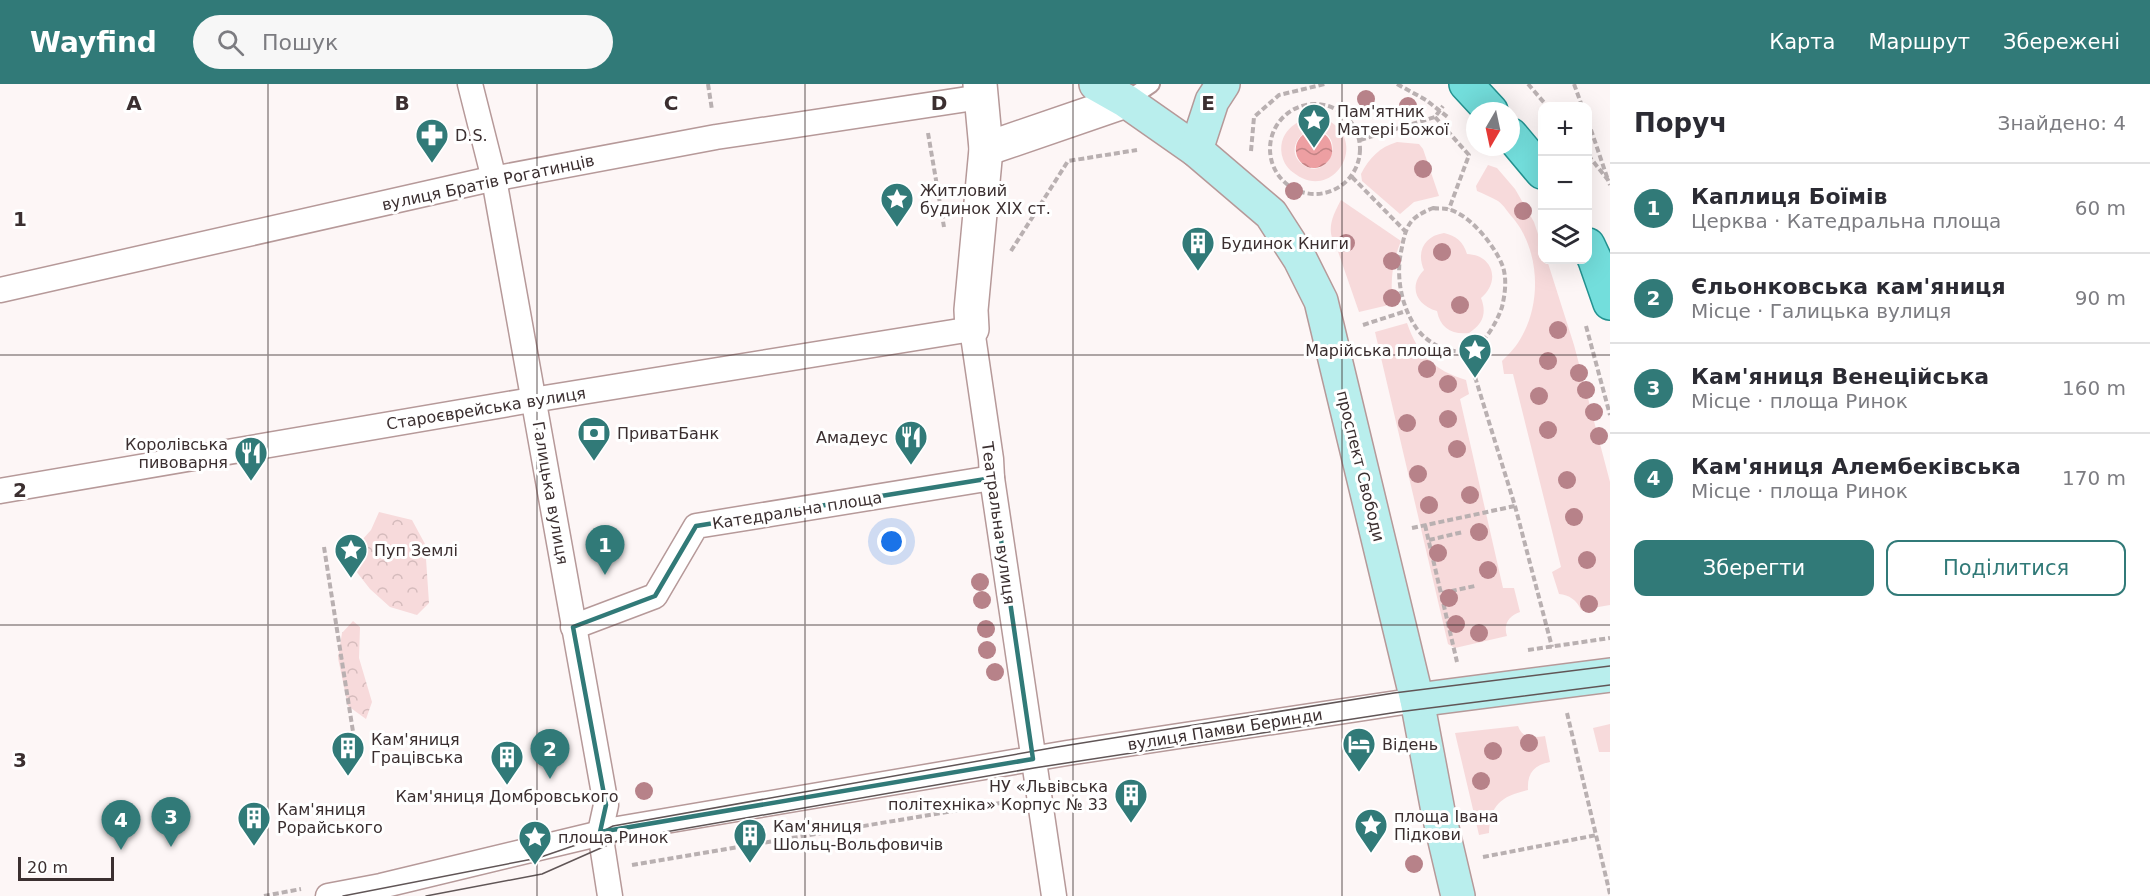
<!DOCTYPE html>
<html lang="uk">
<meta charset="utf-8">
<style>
:root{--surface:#fff;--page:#f7f7f7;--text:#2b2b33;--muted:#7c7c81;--line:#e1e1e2;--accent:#317a78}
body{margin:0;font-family:"DejaVu Sans",sans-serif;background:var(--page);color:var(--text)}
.controls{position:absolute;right:18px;top:18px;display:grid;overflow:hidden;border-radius:12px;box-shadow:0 6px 24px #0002}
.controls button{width:54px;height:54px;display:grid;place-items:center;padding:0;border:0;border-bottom:2px solid var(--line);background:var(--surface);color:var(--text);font:30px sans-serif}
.compass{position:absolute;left:1466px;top:18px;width:54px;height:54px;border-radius:50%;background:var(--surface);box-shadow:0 6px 24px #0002;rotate:189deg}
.scale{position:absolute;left:18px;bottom:15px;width:96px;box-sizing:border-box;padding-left:6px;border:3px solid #3b2f30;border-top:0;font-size:16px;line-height:21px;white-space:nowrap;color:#3b2f30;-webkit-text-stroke:4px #fff;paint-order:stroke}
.you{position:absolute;left:892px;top:458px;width:21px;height:21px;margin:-15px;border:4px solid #fff;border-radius:50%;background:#1a73e8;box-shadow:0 0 0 9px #1a73e833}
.badge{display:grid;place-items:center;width:39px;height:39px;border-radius:50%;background:var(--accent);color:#fff;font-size:20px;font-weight:700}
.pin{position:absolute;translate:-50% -50px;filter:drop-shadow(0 2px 3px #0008)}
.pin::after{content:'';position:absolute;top:32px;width:21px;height:18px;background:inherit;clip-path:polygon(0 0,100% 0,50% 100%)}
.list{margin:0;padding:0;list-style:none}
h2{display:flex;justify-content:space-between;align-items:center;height:78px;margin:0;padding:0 24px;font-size:26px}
h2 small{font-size:20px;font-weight:400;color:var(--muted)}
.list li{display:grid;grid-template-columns:39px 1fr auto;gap:18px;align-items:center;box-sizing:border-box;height:90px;padding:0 24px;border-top:2px solid var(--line)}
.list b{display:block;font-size:22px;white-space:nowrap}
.list p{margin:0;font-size:20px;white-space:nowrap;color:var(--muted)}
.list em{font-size:20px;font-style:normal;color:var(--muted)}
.actions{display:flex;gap:12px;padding:18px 24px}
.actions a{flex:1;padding:14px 0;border:2px solid var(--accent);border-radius:12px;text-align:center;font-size:21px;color:var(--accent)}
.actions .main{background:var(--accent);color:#fff}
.icon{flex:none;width:33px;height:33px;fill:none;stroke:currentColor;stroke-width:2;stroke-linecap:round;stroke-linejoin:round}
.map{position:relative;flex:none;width:1610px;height:812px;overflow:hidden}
header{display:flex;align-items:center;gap:36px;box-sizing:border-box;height:84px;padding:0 30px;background:var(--accent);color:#fff}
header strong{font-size:28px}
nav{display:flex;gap:33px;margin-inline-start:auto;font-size:21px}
.search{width:420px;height:54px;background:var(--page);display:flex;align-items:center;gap:15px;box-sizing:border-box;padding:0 21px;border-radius:33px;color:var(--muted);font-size:22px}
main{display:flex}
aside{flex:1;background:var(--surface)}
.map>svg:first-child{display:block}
.grass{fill:#f7dadb;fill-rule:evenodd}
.forest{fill:url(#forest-crowns)}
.water{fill:url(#water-waves)}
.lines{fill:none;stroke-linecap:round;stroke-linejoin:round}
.service-casing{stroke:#b69999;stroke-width:20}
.pedestrian-casing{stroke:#b69999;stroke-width:27}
.minor-casing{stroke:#b69999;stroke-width:36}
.secondary-casing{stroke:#b69999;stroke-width:36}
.primary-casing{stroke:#239290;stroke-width:36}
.path{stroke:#b9b0b1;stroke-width:4;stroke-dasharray:6 3;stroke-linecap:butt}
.service{stroke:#fff;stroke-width:16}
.pedestrian{stroke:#fff;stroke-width:24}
.minor{stroke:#fff;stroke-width:33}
.secondary{stroke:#b9eeed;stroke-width:33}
.primary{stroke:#73dedc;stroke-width:33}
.tram{stroke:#605556;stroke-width:1.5}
.tree{fill:#b78289}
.marked{fill:none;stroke:#317a78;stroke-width:4.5;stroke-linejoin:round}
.grid{fill:none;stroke:#3b2f30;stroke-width:1.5;stroke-opacity:0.55}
.labels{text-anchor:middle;stroke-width:6;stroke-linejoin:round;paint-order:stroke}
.poi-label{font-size:16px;fill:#3b2f30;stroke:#fff;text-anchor:start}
.street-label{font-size:16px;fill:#3b2f30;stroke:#fff}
.grid-label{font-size:20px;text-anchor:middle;font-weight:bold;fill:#3b2f30;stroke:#fff;stroke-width:6;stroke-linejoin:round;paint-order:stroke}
</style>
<header>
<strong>Wayfind</strong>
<div class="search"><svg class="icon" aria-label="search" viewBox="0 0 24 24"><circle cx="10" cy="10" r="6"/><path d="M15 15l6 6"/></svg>Пошук</div>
<nav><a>Карта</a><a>Маршрут</a><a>Збережені</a></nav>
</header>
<main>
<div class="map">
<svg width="1610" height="812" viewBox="0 0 1610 812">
<defs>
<pattern id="forest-crowns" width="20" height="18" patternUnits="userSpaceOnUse" patternTransform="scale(1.5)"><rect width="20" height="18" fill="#f7dadb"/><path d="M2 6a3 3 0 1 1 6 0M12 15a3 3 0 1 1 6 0" fill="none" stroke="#d5bbbc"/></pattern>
<pattern id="water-waves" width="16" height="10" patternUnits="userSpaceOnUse" patternTransform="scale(1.5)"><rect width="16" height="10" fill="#ed9fa2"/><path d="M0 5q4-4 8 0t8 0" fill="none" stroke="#c18284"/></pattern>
</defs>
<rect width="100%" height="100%" fill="#fdf6f6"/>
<g class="grass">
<path d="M1318,32C1372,50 1339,112 1302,94C1294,90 1286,84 1283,75C1275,50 1296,34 1318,32ZM1310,46C1351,45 1329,101 1302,80C1288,69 1296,51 1310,46Z"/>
<path d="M1397,58L1419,60L1423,65L1439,112L1414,118L1400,130L1362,97L1361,90C1369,74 1380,63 1397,58Z"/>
<path d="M1488,81L1497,84L1515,105L1534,138L1542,162V176H1547L1574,261L1610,398V521L1581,526C1577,516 1569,511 1559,510L1552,488L1561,483L1513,290H1504L1502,277C1510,269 1517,262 1522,252C1542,217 1539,165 1513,134C1508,129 1504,121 1498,117C1491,113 1484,110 1477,107L1476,102Z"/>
<path d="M1341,116L1401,157C1392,179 1390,197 1393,220L1359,228L1334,156H1333C1327,143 1334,129 1341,116Z"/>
<path d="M1444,149C1456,152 1463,157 1467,170C1493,171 1501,197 1481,214C1487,229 1483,240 1469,249C1452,251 1440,244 1437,227C1416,221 1408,202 1424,186C1416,168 1424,152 1444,149Z"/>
<path d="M1407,239C1418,271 1434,286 1466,296L1469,310L1460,315L1503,504H1514L1520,528C1509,532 1503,540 1507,552L1455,564L1448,560L1375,248Z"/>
<path d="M1610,640V668H1599L1593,644Z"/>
<path d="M1518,642C1523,655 1533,654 1545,652L1550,678C1534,681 1527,689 1528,706C1502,712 1490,720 1489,749L1479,751L1455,649Z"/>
</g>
<g class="forest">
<path d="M379,428L412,436L425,460L429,519L417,531L390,523L370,505L352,482L353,466L371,446Z"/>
<path d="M353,537L360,543L359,574L372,618L366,635L348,622L338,574L342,549Z"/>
</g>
<path class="water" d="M1311,46C1322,46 1332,53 1332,65C1333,72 1329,77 1324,81C1301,95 1281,58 1311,46Z"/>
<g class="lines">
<g class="service-casing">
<path id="service" d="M1126,17L1151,0"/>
</g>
<g class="pedestrian-casing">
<g id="pedestrian">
<path d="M470,0L494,95L606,721L600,748L610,812"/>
<path d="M0,206L482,97L716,53L981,13"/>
<path d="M0,407L520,318L972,245L991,375L992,394L1054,812"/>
<path d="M573,543L655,512L696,442L992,394"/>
<path d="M328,812L381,802L593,751L600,748L1067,669L1417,616"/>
</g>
</g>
<g class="minor-casing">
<g id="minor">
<path d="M986,65L1126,17"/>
<path d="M972,245L971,226L986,65L980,0"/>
</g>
</g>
<g class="secondary-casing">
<g id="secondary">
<path d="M1096,0L1126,17L1196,66L1271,130L1300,175L1321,217L1417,616L1438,727L1458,812"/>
<path d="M1196,66L1212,17L1223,0"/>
<path d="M1417,616L1610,591"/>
</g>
</g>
<g class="primary-casing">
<g id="primary">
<path d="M1466,0L1491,27"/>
<path d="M1511,51L1542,88"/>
<path d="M1588,161L1595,176L1610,219"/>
</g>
</g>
<g class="path">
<path d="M708,0L712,26"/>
<path d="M1397,0L1426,16L1449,34"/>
<path d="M1528,0L1547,22"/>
<path d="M1574,0L1582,22"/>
<circle cx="1315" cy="65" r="45"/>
<path d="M1435,33L1469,71L1449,125"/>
<path d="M1588,37L1608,96"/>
<path d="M928,49L944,143"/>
<path d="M1360,56L1435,33L1443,22"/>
<path d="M1251,67L1254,33L1279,11L1325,0"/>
<path d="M1588,71L1608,96L1610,101"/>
<path d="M1352,93L1405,147"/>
<path d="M1433,124C1438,125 1443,124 1447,125C1469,129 1496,163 1503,183C1507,196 1505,210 1502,223C1497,238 1483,264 1466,267C1447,270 1425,258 1415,242C1401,221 1396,192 1401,168C1406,142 1408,134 1433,124Z"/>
<path d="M1011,167L1068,77L1137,66"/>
<path d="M1363,241L1406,227"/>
<path d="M1586,242L1610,331"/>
<path d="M1467,267L1515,422L1552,563"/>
<path d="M1425,441L1457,578"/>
<path d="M1412,444L1515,422"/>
<path d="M1429,456L1463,448"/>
<path d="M324,463L354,654"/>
<path d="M1442,509L1475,502"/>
<path d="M1528,566L1610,554"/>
<path d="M1567,629L1610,810"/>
<path d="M1483,773L1597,751"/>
<path d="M632,781L1012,717"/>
<path d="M264,812L301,805"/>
</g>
<use href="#service" class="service"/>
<use href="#pedestrian" class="pedestrian"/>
<use href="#minor" class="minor"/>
<use href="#secondary" class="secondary"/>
<use href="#primary" class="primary"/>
<g class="tram">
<path d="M343,812L538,774L576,761L613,742L1057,663L1394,609L1610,582"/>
<path d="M426,812L542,790L619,756L1034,684L1398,628L1610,601"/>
</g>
</g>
<g class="tree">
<circle cx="1366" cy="15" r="9"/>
<circle cx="1408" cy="22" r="9"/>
<circle cx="1423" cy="85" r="9"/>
<circle cx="1294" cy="107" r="9"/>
<circle cx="1523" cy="127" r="9"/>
<circle cx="1346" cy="159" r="9"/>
<circle cx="1442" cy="168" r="9"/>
<circle cx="1392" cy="177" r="9"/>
<circle cx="1392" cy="214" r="9"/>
<circle cx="1460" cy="221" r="9"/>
<circle cx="1558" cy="246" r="9"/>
<circle cx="1548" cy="277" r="9"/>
<circle cx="1427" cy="285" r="9"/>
<circle cx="1579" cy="289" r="9"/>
<circle cx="1448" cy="300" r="9"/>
<circle cx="1586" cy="306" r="9"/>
<circle cx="1539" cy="312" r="9"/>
<circle cx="1594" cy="328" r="9"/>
<circle cx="1448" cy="335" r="9"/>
<circle cx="1407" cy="339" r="9"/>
<circle cx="1548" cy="346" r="9"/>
<circle cx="1599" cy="352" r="9"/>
<circle cx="1457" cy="365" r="9"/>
<circle cx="1418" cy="390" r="9"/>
<circle cx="1567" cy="396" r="9"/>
<circle cx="1470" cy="411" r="9"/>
<circle cx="1429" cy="421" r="9"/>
<circle cx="1574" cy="433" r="9"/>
<circle cx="1479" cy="448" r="9"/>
<circle cx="1438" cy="469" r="9"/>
<circle cx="1587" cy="476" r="9"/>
<circle cx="1488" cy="486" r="9"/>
<circle cx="980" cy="498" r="9"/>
<circle cx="1449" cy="514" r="9"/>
<circle cx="982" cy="516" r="9"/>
<circle cx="1589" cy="520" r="9"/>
<circle cx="1456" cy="540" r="9"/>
<circle cx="986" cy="545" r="9"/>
<circle cx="1479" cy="549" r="9"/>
<circle cx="987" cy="566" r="9"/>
<circle cx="995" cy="588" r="9"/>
<circle cx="1529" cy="659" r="9"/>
<circle cx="1493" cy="667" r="9"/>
<circle cx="1481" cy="697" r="9"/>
<circle cx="644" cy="707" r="9"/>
<circle cx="1414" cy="780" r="9"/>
</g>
<path class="marked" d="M992,394L1033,675L600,748L606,721L573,543L655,512L696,442Z"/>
<path class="grid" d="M268,0V812M537,0V812M805,0V812M1073,0V812M1342,0V812M0,271H1610M0,541H1610"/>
<defs>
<g id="sight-pin" transform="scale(1.725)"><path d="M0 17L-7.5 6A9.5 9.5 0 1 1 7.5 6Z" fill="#317a78" stroke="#fff"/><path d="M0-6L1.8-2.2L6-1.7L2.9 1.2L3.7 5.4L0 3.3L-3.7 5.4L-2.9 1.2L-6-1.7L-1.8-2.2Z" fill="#fff"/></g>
<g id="pharmacy-pin" transform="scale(1.725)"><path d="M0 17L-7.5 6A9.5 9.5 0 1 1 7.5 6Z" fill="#317a78" stroke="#fff"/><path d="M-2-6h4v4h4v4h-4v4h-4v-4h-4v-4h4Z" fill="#fff"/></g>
<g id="building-pin" transform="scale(1.725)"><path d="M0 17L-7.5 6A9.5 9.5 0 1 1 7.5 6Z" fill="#317a78" stroke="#fff"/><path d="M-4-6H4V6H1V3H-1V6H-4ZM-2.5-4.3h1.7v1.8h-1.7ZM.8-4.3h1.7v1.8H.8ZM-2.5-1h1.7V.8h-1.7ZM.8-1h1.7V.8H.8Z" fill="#fff"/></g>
<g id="bank-pin" transform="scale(1.725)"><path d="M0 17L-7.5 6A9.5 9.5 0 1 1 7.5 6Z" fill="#317a78" stroke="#fff"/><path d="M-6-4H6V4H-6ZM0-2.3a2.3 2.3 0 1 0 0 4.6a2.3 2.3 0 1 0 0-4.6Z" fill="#fff"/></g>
<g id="restaurant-pin" transform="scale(1.725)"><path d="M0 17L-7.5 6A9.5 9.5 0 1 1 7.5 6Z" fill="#317a78" stroke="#fff"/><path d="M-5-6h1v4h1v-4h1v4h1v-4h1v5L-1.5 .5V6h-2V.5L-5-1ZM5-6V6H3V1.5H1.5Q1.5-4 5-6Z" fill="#fff"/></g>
<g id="hotel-pin" transform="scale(1.725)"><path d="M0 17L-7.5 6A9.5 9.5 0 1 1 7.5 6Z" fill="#317a78" stroke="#fff"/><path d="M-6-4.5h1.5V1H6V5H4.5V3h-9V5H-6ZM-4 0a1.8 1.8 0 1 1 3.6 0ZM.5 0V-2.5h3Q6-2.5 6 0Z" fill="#fff"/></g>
</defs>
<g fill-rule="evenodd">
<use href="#sight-pin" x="1314" y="36"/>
<use href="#pharmacy-pin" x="432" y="51"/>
<use href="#sight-pin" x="897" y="115"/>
<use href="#building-pin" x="1198" y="159"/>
<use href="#sight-pin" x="1475" y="266"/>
<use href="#bank-pin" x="594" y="349"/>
<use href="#restaurant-pin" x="911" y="353"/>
<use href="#restaurant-pin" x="251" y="369"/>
<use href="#sight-pin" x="351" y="466"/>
<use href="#hotel-pin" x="1359" y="660"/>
<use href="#building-pin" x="348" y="664"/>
<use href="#building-pin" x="507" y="673"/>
<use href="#building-pin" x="1131" y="711"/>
<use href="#building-pin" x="254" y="734"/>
<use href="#sight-pin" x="1371" y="741"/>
<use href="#building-pin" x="750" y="751"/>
<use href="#sight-pin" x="535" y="753"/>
</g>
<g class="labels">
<g class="poi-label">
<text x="1337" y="33">Пам'ятник<tspan x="1337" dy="18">Матері Божої</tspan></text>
<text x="455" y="57">D.S.</text>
<text x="920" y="112">Житловий<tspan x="920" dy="18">будинок XIX ст.</tspan></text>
<text x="1221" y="165">Будинок Книги</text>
<text x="1452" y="272" text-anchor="end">Марійська площа</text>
<text x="617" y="355">ПриватБанк</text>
<text x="888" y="359" text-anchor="end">Амадеус</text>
<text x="228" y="366" text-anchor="end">Королівська<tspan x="228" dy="18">пивоварня</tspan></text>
<text x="374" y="472">Пуп Землі</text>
<text x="371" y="661">Кам'яниця<tspan x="371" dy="18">Грацівська</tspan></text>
<text x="1382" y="666">Відень</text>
<text x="1108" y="708" text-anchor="end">НУ «Львівська<tspan x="1108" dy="18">політехніка» Корпус № 33</tspan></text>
<text x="507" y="718" text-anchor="middle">Кам'яниця Домбровського</text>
<text x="277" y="731">Кам'яниця<tspan x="277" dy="18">Рорайського</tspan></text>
<text x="1394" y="738">площа Івана<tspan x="1394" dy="18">Підкови</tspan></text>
<text x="773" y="748">Кам'яниця<tspan x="773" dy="18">Шольц-Вольфовичів</tspan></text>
<text x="558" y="759">площа Ринок</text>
</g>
<g class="street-label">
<text transform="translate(488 98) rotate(-12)" y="6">вулиця Братів Рогатинців</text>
<text transform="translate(486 324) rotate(-9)" y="6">Староєврейська вулиця</text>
<text transform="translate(1361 382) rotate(76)" y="6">проспект Свободи</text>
<text transform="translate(551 409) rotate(80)" y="6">Галицька вулиця</text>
<text transform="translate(797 426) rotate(-9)" y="6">Катедральна площа</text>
<text transform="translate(999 439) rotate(82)" y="6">Театральна вулиця</text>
<text transform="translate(1225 645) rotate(-9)" y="6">вулиця Памви Беринди</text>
</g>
</g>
<g class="grid-label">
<text x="134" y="26">A</text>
<text x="402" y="26">B</text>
<text x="671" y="26">C</text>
<text x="939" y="26">D</text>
<text x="1208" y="26">E</text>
<text x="20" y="142">1</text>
<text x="20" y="413">2</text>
<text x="20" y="683">3</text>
</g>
</svg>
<div class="controls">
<button>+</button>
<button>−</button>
<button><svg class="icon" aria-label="layers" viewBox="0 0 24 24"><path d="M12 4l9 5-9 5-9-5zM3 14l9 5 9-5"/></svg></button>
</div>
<svg class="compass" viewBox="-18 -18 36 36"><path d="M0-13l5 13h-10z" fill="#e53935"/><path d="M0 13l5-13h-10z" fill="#7c7c81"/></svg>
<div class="scale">20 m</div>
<div class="you"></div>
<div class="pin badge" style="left:605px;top:491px">1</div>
<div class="pin badge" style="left:550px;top:695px">2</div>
<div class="pin badge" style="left:171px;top:763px">3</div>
<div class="pin badge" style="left:121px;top:766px">4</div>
</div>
<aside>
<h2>Поруч<small>Знайдено: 4</small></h2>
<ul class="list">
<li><span class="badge">1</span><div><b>Каплиця Боїмів</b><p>Церква · Катедральна площа</p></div><em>60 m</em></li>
<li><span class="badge">2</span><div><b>Єльонковська кам'яниця</b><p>Місце · Галицька вулиця</p></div><em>90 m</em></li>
<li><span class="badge">3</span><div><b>Кам'яниця Венеційська</b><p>Місце · площа Ринок</p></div><em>160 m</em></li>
<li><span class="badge">4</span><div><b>Кам'яниця Алембеківська</b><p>Місце · площа Ринок</p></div><em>170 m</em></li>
</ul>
<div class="actions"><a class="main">Зберегти</a><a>Поділитися</a></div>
</aside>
</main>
